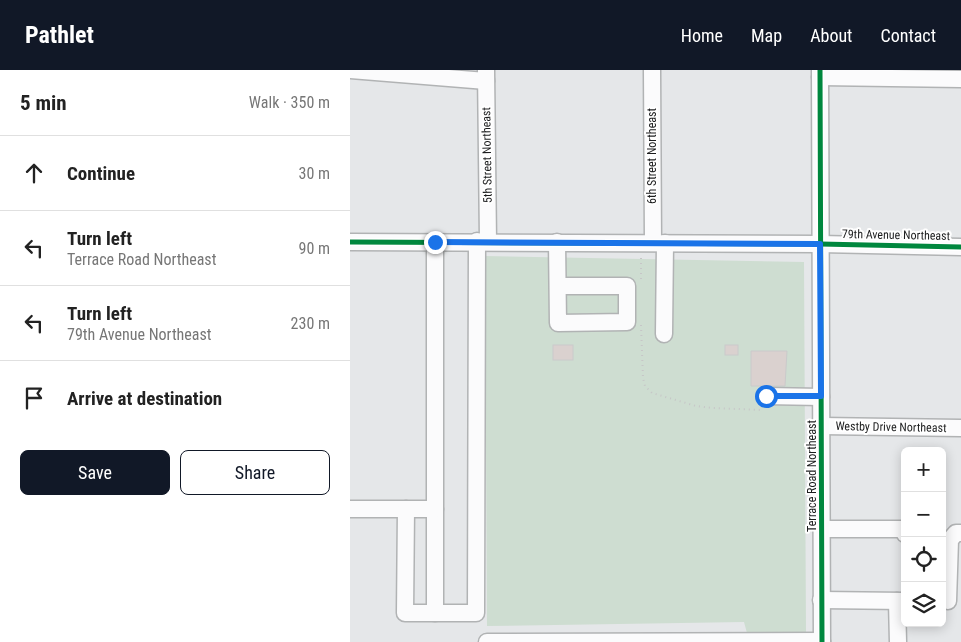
<!DOCTYPE html>
<meta charset="utf-8">
<style>
:root{--surface:#fff;--page:#f6f6f6;--text:#222;--muted:#767676;--line:#e0e0e0;--accent:#111827}
body{margin:0;font-family:"Roboto Condensed",sans-serif;background:var(--page);color:var(--text)}
.controls{position:absolute;right:15px;bottom:15px;display:grid;overflow:hidden;border-radius:8px;box-shadow:0 2px 12px #0003}
.controls button{width:45px;height:45px;display:grid;place-items:center;padding:0;border:0;border-bottom:1px solid var(--line);background:var(--surface);color:var(--text);font:25px sans-serif}
.stop{position:absolute;width:15px;height:15px;margin:-11px;border:4px solid #1a73e8;border-radius:50%;background:#fff}
.stop.end{background:#1a73e8;border-color:#fff;box-shadow:0 1px 5px #0008}
.list{margin:0;padding:0;list-style:none}
h2{display:flex;justify-content:space-between;align-items:center;height:65px;margin:0;padding:0 20px;font-size:21px}
h2 small{font-size:16px;font-weight:400;color:var(--muted)}
.list li{display:grid;grid-template-columns:32px 1fr auto;gap:15px;align-items:center;box-sizing:border-box;height:75px;padding:0 20px;border-top:1px solid var(--line)}
.list b{display:block;font-size:19px;white-space:nowrap}
.list p{margin:0;font-size:16px;white-space:nowrap;color:var(--muted)}
.list em{font-size:16px;font-style:normal;color:var(--muted)}
.actions{display:flex;gap:10px;padding:15px 20px}
.actions a{flex:1;padding:11px 0;border:1px solid var(--accent);border-radius:8px;text-align:center;font-size:18px;color:var(--accent)}
.actions .main{background:var(--accent);color:#fff}
.icon{flex:none;width:28px;height:28px;fill:none;stroke:currentColor;stroke-width:2;stroke-linecap:round;stroke-linejoin:round}
.map{position:relative;flex:none;width:611px;height:572px;overflow:hidden}
header{display:flex;align-items:center;gap:30px;box-sizing:border-box;height:70px;padding:0 25px;background:var(--accent);color:#fff}
header strong{font-size:24px}
nav{display:flex;gap:28px;margin-inline-start:auto;font-size:18px}
main{display:flex}
aside{flex:1;background:var(--surface)}
.map>svg:first-child{display:block}
.green{fill:#ceddd1}
.building{fill:#dad1cf;stroke:#cacacb}
.lines{fill:none;stroke-linecap:round;stroke-linejoin:round}
.minor-casing{stroke:#b1b3b4;stroke-width:19}
.path{stroke:#c6c6c7;stroke-width:2;stroke-dasharray:1 4;stroke-linecap:butt}
.minor{stroke:#fbfbfc;stroke-width:16}
.cycleway-casing{stroke:#fff;stroke-width:8}
.cycleway{stroke:#00873e;stroke-width:5}
.route{stroke:#1a73e8;stroke-width:6}
.labels{text-anchor:middle;stroke-width:4;stroke-linejoin:round;paint-order:stroke}
.street-label{font-size:12px;fill:#1b1c1d;stroke:#fff}
</style>
<header>
<strong>Pathlet</strong>
<nav><a>Home</a><a>Map</a><a>About</a><a>Contact</a></nav>
</header>
<main>
<aside>
<h2>5 min<small>Walk · 350 m</small></h2>
<ul class="list">
<li><svg class="icon" aria-label="ahead" viewBox="0 0 24 24"><path d="M12 20V5M6 11l6-6 6 6"/></svg><div><b>Continue</b></div><em>30 m</em></li>
<li><svg class="icon" aria-label="left" viewBox="0 0 24 24"><path d="M17 20v-9H6M10 6l-5 5 5 5"/></svg><div><b>Turn left</b><p>Terrace Road Northeast</p></div><em>90 m</em></li>
<li><svg class="icon" aria-label="left" viewBox="0 0 24 24"><path d="M17 20v-9H6M10 6l-5 5 5 5"/></svg><div><b>Turn left</b><p>79th Avenue Northeast</p></div><em>230 m</em></li>
<li><svg class="icon" aria-label="arrive" viewBox="0 0 24 24"><path d="M6 21V4h12l-3 4 3 4H6"/></svg><div><b>Arrive at destination</b></div></li>
</ul>
<div class="actions"><a class="main">Save</a><a>Share</a></div>
</aside>
<div class="map">
<svg width="611" height="572" viewBox="0 0 611 572">
<rect width="100%" height="100%" fill="#e5e7e9"/>
<path class="green" d="M135,186L454,192L456,562L397,563L394,552L137,556Z"/>
<g class="building">
<rect x="203" y="275" width="20" height="15"/>
<rect x="375" y="275" width="13" height="10"/>
<path d="M401,281H437L435,316H401Z"/>
</g>
<g class="lines">
<g class="minor-casing">
<g id="minor">
<path d="M0,0L136,11"/>
<path d="M136,0L138,171"/>
<path d="M302,0L303,172"/>
<path d="M470,0L472,572"/>
<path d="M470,7L611,9"/>
<path d="M0,172L470,174L611,177"/>
<path d="M85,172V543"/>
<path d="M207,172L208,253L277,252V216H208"/>
<path d="M314,264L315,173"/>
<path d="M416,326L471,327"/>
<path d="M472,356L611,358"/>
<path d="M0,439H85"/>
<path d="M56,439L55,543H126L127,171"/>
<path d="M472,459H555V464"/>
<path d="M471,530L555,531"/>
<path d="M547,531L548,572"/>
<path d="M598,531L600,470L606,463H611"/>
<path d="M137,572L472,571"/>
</g>
</g>
<g class="path">
<path d="M291,188V213"/>
<path d="M291,255L293,308L295,316L302,323L346,336L362,338L412,340"/>
</g>
<use href="#minor" class="minor"/>
<g class="cycleway-casing">
<g id="cycleway">
<path d="M470,0L472,572"/>
<path d="M0,172L470,174L611,177"/>
</g>
</g>
<use href="#cycleway" class="cycleway"/>
</g>
<g class="lines">
<path class="route" d="M85,172L470,174L471,326H416"/>
</g>
<g class="labels">
<g class="street-label">
<text transform="translate(137 85) rotate(-91)" y="4">5th Street Northeast</text>
<text transform="translate(302 86) rotate(-90)" y="4">6th Street Northeast</text>
<text transform="translate(546 165) rotate(1)" y="4">79th Avenue Northeast</text>
<text transform="translate(541 357) rotate(1)" y="4">Westby Drive Northeast</text>
<text transform="translate(462 406) rotate(-90)" y="4">Terrace Road Northeast</text>
</g>
</g>
</svg>
<div class="controls">
<button>+</button>
<button>−</button>
<button><svg class="icon" aria-label="locate" viewBox="0 0 24 24"><circle cx="12" cy="12" r="6"/><path d="M12 2v4M12 18v4M2 12h4M18 12h4"/></svg></button>
<button><svg class="icon" aria-label="layers" viewBox="0 0 24 24"><path d="M12 4l9 5-9 5-9-5zM3 14l9 5 9-5"/></svg></button>
</div>
<div class="stop" style="left:416px;top:326px"></div>
<div class="stop end" style="left:85px;top:172px"></div>
</div>
</main>
